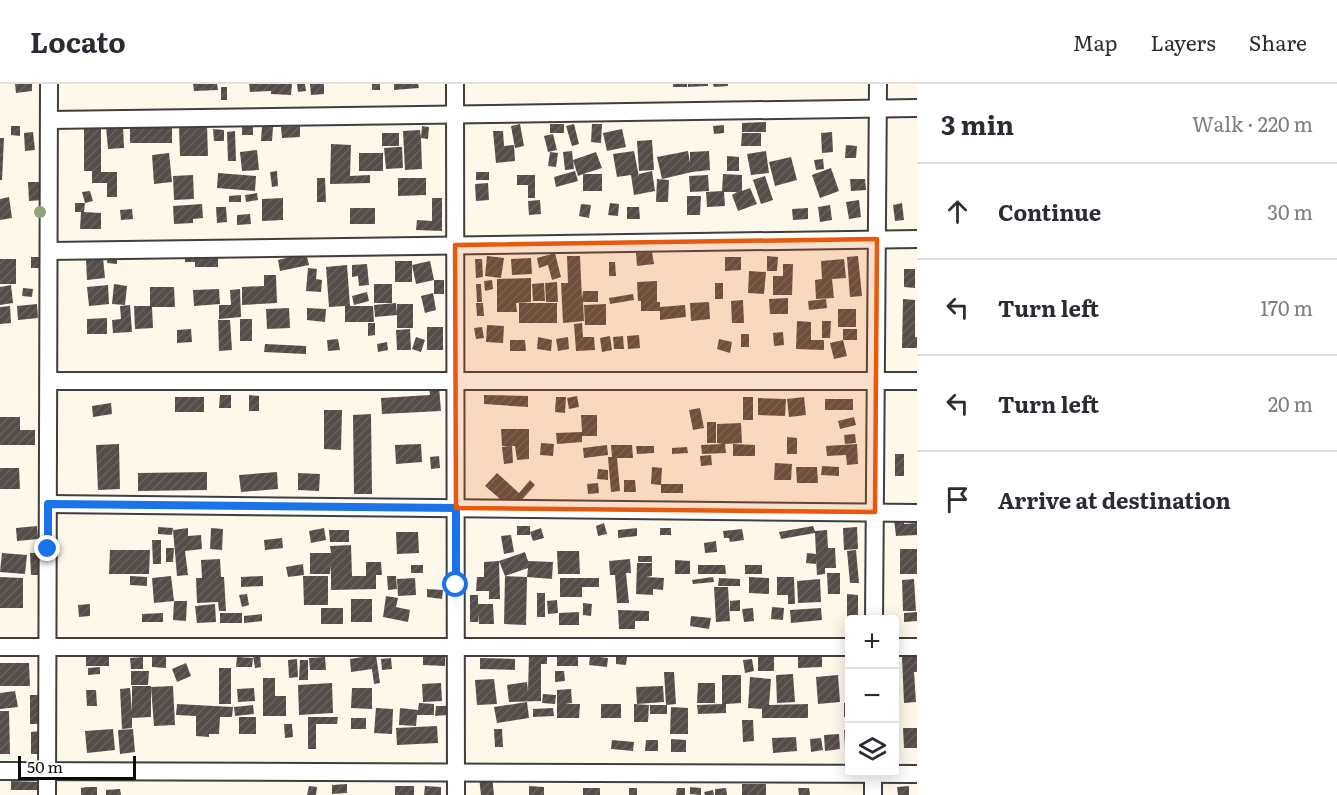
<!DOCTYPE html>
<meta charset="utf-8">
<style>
:root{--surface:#fff;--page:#f2f2f3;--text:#2b2b33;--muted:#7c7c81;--line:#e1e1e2}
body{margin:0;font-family:Literata,serif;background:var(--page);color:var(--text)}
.controls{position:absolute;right:18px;bottom:18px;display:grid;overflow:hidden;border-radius:6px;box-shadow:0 3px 15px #0003}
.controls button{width:54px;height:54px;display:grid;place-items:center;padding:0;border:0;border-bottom:2px solid var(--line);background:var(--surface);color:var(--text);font:30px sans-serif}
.scale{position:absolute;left:18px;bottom:15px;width:118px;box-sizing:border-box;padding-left:6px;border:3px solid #0c0c0c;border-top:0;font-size:16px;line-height:21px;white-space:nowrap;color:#0c0c0c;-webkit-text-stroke:4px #fff;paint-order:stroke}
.stop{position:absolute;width:18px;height:18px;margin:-14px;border:4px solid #1a73e8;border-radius:50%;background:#fff}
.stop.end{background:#1a73e8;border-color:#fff;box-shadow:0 2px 6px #0008}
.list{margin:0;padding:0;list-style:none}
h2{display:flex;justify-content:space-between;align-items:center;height:78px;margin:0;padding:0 24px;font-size:26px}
h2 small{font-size:20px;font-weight:400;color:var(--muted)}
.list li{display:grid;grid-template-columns:39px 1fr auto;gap:18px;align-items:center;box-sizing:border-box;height:96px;padding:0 24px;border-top:2px solid var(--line)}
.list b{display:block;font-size:22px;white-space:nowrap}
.list em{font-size:20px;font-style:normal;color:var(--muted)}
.icon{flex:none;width:33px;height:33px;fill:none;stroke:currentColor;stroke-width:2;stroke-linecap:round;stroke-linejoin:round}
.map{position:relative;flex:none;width:917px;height:711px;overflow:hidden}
header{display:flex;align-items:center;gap:36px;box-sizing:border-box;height:84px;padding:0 30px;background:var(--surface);border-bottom:2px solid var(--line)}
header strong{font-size:28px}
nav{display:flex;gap:33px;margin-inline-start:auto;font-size:21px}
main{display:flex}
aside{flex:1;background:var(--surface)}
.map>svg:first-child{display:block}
.building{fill:url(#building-hatch)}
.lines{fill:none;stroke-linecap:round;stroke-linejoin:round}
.street-casing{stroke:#3f3f3f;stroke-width:20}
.street{stroke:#fff;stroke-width:16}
.tree{fill:#8ea47b}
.route{stroke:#1a73e8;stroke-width:8}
.marked{fill:#e8590c;fill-opacity:0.2;stroke:#e8590c;stroke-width:4.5;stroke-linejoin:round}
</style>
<header>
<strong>Locato</strong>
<nav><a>Map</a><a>Layers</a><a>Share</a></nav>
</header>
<main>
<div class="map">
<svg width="917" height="711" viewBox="0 0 917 711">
<defs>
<pattern id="building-hatch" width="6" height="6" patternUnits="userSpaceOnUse" patternTransform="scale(1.5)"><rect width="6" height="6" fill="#544c48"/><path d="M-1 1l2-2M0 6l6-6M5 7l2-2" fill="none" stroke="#68615e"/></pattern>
</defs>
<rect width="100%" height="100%" fill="#fef8eb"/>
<g class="building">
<path d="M15,0H32V7L16,9Z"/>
<path d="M193,0H217L218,6L194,7Z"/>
<path d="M249,0H292L291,11L271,10V7L250,8Z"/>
<path d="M297,0H305L306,7L298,8Z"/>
<path d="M310,0H324V10L311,11Z"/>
<rect x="372" y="0" width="8" height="6"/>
<path d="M394,0H418L419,4L394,6Z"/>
<rect x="673" y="0" width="14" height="3"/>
<path d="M688,0H708V2L688,3Z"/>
<path d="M713,0H728V2L714,3Z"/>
<rect x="221" y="3" width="6" height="13"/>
<path d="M766,38V48H742V39Z"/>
<path d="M520,40L524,62L515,64L511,42Z"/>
<rect x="550" y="40" width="14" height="9"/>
<path d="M574,40L579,60L572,62L566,42Z"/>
<path d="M592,40H602L601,59L591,58Z"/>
<path d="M84,41H101V88H117V113H107V99H92V87H84Z"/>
<path d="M207,41L208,72H180L179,42Z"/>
<path d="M724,41V49L714,50L713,42Z"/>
<path d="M11,42H20V52L11,51Z"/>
<path d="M123,42L124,64L108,65L106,43Z"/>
<rect x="130" y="42" width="42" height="17"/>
<rect x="242" y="42" width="11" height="9"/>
<path d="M262,42L273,43L272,57H261Z"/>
<path d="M300,42V53L282,54L281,43Z"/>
<path d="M422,42L429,43L428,55L421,54L422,85L405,86L403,47L420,46L421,54Z"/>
<path d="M213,45L224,46V57H214Z"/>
<path d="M622,45L626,63L607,67L603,49Z"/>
<path d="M235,47L236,77H228L227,48Z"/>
<path d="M493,47H503L504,62L514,61L515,77L496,79Z"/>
<path d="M33,48L35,66L25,67L24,49Z"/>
<path d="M832,48L833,68L822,69L821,49Z"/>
<rect x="382" y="49" width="17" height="13"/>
<path d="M742,49H761V62H741Z"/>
<path d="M553,50L557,66L548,68L544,52Z"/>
<path d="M0,54H4L2,96H0Z"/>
<path d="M652,56L654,86L639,87L637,57Z"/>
<path d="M331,60L351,61L350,92L370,91V99L330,100Z"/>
<path d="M846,61L857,62L856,74H845Z"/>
<path d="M397,63H402L403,84L386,85L384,64Z"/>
<path d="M257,66L259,86L242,87L240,68Z"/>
<path d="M572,67L573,76L596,68L602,84L583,90H602V107H583V90L578,92L573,76L574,85L565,86L563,68Z"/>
<path d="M634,67L639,93V90L652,87L655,107L634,111L631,91L617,93L613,70Z"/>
<path d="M688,67L690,79V68L709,67L710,86L692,88L662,95L657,73Z"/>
<path d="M766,67L769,89L751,91L747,70Z"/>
<path d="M550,68L558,69L556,83L548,82Z"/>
<path d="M169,69L172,98L154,100L152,71Z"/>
<rect x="359" y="69" width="24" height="18"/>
<path d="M727,72L739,73V87H727Z"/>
<path d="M791,73L797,96L775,102L769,78Z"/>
<path d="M823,75L824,85L816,86L814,76Z"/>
<path d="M831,84L839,107L820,114L812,91Z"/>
<path d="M277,87L278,102L272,103L270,88Z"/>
<path d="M575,87L578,97L556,103L554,93Z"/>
<rect x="476" y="88" width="13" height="8"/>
<path d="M218,89L256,92L255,107L217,104Z"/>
<path d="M723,90L742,91V107L750,104L757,120L738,127L732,111L737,108H724L725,122L707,123L706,108L722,107Z"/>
<path d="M193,91L194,115L174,116L173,92Z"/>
<path d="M517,91H535V114H528V101H517Z"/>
<path d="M708,91L709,107L690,108L689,92Z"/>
<path d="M765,92L773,116L761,120L753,96Z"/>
<path d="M317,94H325L326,118H317Z"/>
<path d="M398,94H426V111L398,112Z"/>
<path d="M657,95L669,96L668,118H656Z"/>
<path d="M850,95H865L866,106L851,107Z"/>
<path d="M28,98H42L43,116L29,117Z"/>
<path d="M488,99L489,116L476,117L475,100Z"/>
<path d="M90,107L93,117L85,119L82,108Z"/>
<path d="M257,109L258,116L246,118L245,111Z"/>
<path d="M241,111V118H229V112Z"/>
<path d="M687,112H701L700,131H687Z"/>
<path d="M9,113L12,134L0,136V115Z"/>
<path d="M283,114V136L262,137V115Z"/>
<path d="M432,114H442V147L416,146L417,136L432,137Z"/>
<path d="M540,116L541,130L529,131L528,117Z"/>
<path d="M859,116L861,133L849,135L846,118Z"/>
<path d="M75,119H85L84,128L101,129V145H80L81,128H75Z"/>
<path d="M610,119L619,120L618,132L608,131Z"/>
<path d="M902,119L904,136L895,137L893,121Z"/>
<path d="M202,120L203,134L193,135V139L174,140L173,122Z"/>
<path d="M581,120L591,121L589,134L579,132Z"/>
<path d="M830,121L832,136L820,138L818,123Z"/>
<path d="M216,123H226L227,138L217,139Z"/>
<path d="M627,123H639L640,135H627Z"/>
<rect x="350" y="124" width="25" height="16"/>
<path d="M808,124V135L793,136L792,125Z"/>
<path d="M132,125L133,135L121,136L120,126Z"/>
<path d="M250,130L251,140L237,141V131Z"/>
<path d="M652,168L654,180L637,182L636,169Z"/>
<path d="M306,169L309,181L280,187L278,176Z"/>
<path d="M555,169L561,193L552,196L548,181L539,184L537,174Z"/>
<path d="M108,171L117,172V180L107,179Z"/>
<path d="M185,171H218V183H195V178H185Z"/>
<path d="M487,172L504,174L501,194L485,192Z"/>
<path d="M567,172H580L582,215L583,207H598V218H583L584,237L563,239L561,199H568Z"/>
<path d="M767,172L778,173L777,187H767Z"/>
<path d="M858,172L862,212L850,213L847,173Z"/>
<path d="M31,173H40L39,184H31Z"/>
<path d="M725,173H741V186L725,187Z"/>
<path d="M103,174L105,194L87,196L86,175Z"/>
<path d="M531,174L532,190L512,191L511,175Z"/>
<rect x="0" y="175" width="16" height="25"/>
<path d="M475,175H482L483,193L476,194Z"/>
<path d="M844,175L846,194L832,195L834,214L816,215L815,196L822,195L821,177Z"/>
<path d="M395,177H412V181L430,177L434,196L416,200L412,181V198H395Z"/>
<path d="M609,178H615L616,192H609Z"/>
<path d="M367,180L369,201L359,202L358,192L352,193V181Z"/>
<path d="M783,180H793L792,211H773V192H783Z"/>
<path d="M347,181L350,222H373L374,238H345V222L329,223L326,183Z"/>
<path d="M308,184L317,185L316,195L322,196L321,208L306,207Z"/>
<path d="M904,185H915V204L904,203Z"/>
<path d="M749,187L766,188L764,210L748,209Z"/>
<path d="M264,191H276L277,219L242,221V203L264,202Z"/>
<path d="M531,194V218L516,219L517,228H497V195Z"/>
<rect x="434" y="196" width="10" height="14"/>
<path d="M492,196L493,205L485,207L484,197Z"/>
<path d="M657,197V218H660V223L685,221L686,233L660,236V227H641V217H638L637,198Z"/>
<path d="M557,198L558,218H546L545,199Z"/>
<path d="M544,199L545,217H533L532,200Z"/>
<rect x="715" y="199" width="8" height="16"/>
<path d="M114,200L127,202L125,221L112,220Z"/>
<rect x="374" y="200" width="18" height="19"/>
<path d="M476,200H481L482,218H477Z"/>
<path d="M11,201L13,219L0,221V203Z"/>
<path d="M108,201L109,220L89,222L87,203Z"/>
<path d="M150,203H174L175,223H152L153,244L135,245L134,222H150Z"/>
<path d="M23,204L33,205L32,213L22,212Z"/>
<path d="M219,205L220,220L194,222L193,206Z"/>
<path d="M240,205L241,233L219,235V221H231L230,206Z"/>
<path d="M367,208L369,217L354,221L352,212Z"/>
<path d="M433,209L436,226L425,229L421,212Z"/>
<path d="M633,210L634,216L610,220L609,214Z"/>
<path d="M788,214V230H770L769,215Z"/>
<path d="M826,215L827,224L809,226L808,217Z"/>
<path d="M903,215L915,216V253H917V264H902Z"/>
<path d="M743,216L744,239H732L731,217Z"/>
<path d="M709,218L710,235L691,237L690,219Z"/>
<path d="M396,219L397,231L375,233L374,221Z"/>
<path d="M476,219H483L484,232H477Z"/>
<rect x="519" y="219" width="38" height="20"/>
<path d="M37,220L38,234L18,236L17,222Z"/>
<rect x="397" y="220" width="16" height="24"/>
<path d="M606,220V241H585L584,221Z"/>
<path d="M130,221L132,248L113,249L112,236L121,235L120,222Z"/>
<path d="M10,222L11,239L0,240V223Z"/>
<path d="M289,224L290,244L267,245L266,225Z"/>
<path d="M307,224L326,225L325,238L307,236Z"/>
<rect x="838" y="225" width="18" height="18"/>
<path d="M107,234V250H87V235Z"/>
<rect x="240" y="235" width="12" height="22"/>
<path d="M218,236H230L232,266L219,267Z"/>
<path d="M797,237L811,238V256H824V266L796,265Z"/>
<path d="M822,237H831L830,254H822Z"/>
<path d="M368,239H375V251L368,252Z"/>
<path d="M582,239L583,253H594L595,266L576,267L574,240Z"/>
<path d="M487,241L504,242L503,259L486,258Z"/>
<rect x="427" y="243" width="16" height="23"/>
<path d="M482,243L484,254L476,255L474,244Z"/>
<path d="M191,245L192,258L177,259V246Z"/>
<path d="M410,245L411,266H397L396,246Z"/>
<rect x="843" y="245" width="14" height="11"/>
<path d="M783,248L784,261L774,262L773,249Z"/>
<rect x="741" y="250" width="8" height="13"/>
<path d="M639,251L640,264L628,265L627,252Z"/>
<path d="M610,252L612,266L602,268L600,254Z"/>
<path d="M623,252L624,265H614L613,253Z"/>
<path d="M416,253L425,256L421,268L412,265Z"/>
<path d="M538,253L552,256L551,267L537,265Z"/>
<path d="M568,253L569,265L558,267L556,255Z"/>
<path d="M338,255L340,266L328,267L327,256Z"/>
<path d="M719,255L732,258L730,269L717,265Z"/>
<path d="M510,256H525L526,267H510Z"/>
<path d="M843,256L847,272L834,275L830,259Z"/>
<path d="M387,258L388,266L378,268L377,260Z"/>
<path d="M265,260L306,262V270L264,268Z"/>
<path d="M439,303L441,327L382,330L381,314L430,311L429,304Z"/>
<path d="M220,311H231V324H219Z"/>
<path d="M249,311L259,312V327H249Z"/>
<path d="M484,311L528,312V323L484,320Z"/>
<path d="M577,312L579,323L569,325L567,314Z"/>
<rect x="175" y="313" width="29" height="15"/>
<path d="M556,313H566L565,329L555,328Z"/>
<rect x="743" y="313" width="10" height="23"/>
<path d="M804,313L806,331L789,333L787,315Z"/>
<path d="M758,314L786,315L785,332L758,331Z"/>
<rect x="825" y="315" width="28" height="11"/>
<path d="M111,319L112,330L93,333L92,322Z"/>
<path d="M700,324L704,344L693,346L689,326Z"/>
<path d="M324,326H342L341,366L324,365Z"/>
<path d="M371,330L372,410H354L353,331Z"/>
<path d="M581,331H597V352H582V358L557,360L556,349L582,348Z"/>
<path d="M0,333H20V346H35V361H0Z"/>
<path d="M854,333L856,341L840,345L838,337Z"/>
<rect x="707" y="338" width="9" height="21"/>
<path d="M741,339L742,359L725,360L726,369L702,370L701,361L722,360L717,359V340Z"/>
<path d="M501,345H529V375L517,376L515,362H512L513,379L504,380L502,363L509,362H502Z"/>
<path d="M855,350L856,359L845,360L844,351Z"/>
<path d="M787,353L797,354V370H787Z"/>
<path d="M541,359L554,360L553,372L540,371Z"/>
<path d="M119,360L120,405L98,406L96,361Z"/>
<path d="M421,360L422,378L396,380L395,361Z"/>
<path d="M733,360L755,361V372H733Z"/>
<path d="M857,360L858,380L847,381L846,371L827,372L826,362Z"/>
<path d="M607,361L608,371L584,374L583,364Z"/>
<path d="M611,361H632L633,374H617L620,407L611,408L608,373H612Z"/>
<path d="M636,362H654V369L637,370Z"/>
<path d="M687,363L688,369L672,370V364Z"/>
<rect x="895" y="370" width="9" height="22"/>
<path d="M711,371L712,381L701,382L700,372Z"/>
<path d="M439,372L440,384L431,385L430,373Z"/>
<path d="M775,379L792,380L791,396H774Z"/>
<path d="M822,382L839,383V392L821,391Z"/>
<path d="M652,383L662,384L661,400H683V409H661V401L651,400Z"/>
<path d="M796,383H817L818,399H797Z"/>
<path d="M0,384H19L20,405H0Z"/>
<path d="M598,385L608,386V396L597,395Z"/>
<path d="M207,388V406L138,407V389Z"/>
<path d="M277,388L278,405L241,408L239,391Z"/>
<path d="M298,389L320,390L319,407L298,406Z"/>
<path d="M497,389L519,409L530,396L535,401L513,426L485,402Z"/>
<path d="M624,396H635L636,408H624Z"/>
<path d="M598,399L599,409L588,410L587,400Z"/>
<path d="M904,434V440L917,439V451L896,452L894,435Z"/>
<path d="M604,439L607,450L598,452L596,442Z"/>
<path d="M37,442L38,455L17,457L16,444Z"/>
<path d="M517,442H530V448L541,444L544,454L533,457L530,448V451H517Z"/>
<path d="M813,442L815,447L827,446L828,464H835L836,484H825V490L817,491L816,474V480L806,479L807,469L816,470L815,449L781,455L779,448Z"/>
<path d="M158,443L173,444L172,451L158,450Z"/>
<path d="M857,443L858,465L844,466L843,444Z"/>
<path d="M188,444V452L201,451L202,465L185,467L188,491L177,492L173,446Z"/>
<path d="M211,444L223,445L222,466L210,465Z"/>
<path d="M324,444L326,456L311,459L309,447Z"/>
<path d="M637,444V452L618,454V446Z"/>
<rect x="660" y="444" width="11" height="7"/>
<path d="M742,445L744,456L730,458L729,454H724L723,447Z"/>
<path d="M329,446H349V458H330Z"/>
<path d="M396,448H418L419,469L397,470Z"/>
<path d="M511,451L514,468L504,470L501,452Z"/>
<path d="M282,454L283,464L265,466L264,456Z"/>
<path d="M152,456H161V480H153Z"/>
<path d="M716,457L717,468L705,469L704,459Z"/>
<path d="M351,461L352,492H366V478H381L382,491H376V505L331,506V481L330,490H310V469H331L330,462Z"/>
<path d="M166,464H174L173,478H166Z"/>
<rect x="900" y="465" width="17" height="25"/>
<path d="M110,466H150L149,490H109Z"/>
<path d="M856,466L859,499H850L847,467Z"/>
<path d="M557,467H579L580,490H558Z"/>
<path d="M525,468L528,477L553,478L552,495L527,493L528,484L505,492L527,493L526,541L504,540L505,492L499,477Z"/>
<path d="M2,469L27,471L25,490L0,488Z"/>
<path d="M30,469H39V491H31Z"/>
<rect x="638" y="472" width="14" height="6"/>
<path d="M220,475L221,493H224L226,527H219L218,518L197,519L196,494H202L201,476Z"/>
<path d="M630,475L631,489H626L629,519H617L615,491H610L609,477Z"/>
<path d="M675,476L690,477V490H675Z"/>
<path d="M499,477L500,515H489V507H476L477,493H484V478Z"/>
<path d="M637,479H652V492L646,493L664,494L663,506L653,505V511L636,510Z"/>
<path d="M303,480L304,491L288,493L286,483Z"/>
<rect x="411" y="481" width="12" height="8"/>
<path d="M698,481H725L726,490H698Z"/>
<rect x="745" y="481" width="17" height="9"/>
<path d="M827,489H840V510H828Z"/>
<path d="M130,492L147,493V502L130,501Z"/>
<path d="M171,492L174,517L154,519L152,494Z"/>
<path d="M263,492V502L241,503V493Z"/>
<path d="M303,492H328V521H304Z"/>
<path d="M387,492H396L397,505L388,506Z"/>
<path d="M0,493L23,494V524H0Z"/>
<path d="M713,493L714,498L693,500L692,496Z"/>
<path d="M749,493L769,494V510L749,509Z"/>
<path d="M777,493H794L795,520H788V511H777Z"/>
<path d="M415,494L416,511L398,512L397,495Z"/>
<path d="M560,494H599V503H582V513H560Z"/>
<path d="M719,494L740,495V502H718Z"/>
<path d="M820,495L821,518L798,519L797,497Z"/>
<path d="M914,495L916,527H903L902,496Z"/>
<path d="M714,503H728L730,537L716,538Z"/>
<path d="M427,505L443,506L442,515L427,513Z"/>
<rect x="537" y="509" width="8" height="24"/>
<path d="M247,510L249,521L242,523L239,511Z"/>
<path d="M847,510L858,511V536L847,535Z"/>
<path d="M470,511H478V520H493L494,540H479L478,530V538H470Z"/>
<path d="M386,512L398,514L396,523L410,526L408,538L383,533Z"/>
<rect x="351" y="515" width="21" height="23"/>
<path d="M557,516L558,529L548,530L547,517Z"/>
<path d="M740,516V527H730V517Z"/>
<path d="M174,517H187L186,537L173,536Z"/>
<path d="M583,519L592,520L591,532L583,531Z"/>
<path d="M90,520V532L79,533L78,521Z"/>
<path d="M215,520L216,538L197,539L195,522Z"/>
<path d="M772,523L784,524L783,536L771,535Z"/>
<rect x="321" y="524" width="22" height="16"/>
<path d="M753,524L754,537L744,538L742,525Z"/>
<path d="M821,524L822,536L791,539L790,526Z"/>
<path d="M618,526L649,527V537H635V545H619Z"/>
<path d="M579,528V541H559V529Z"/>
<path d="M917,528V537L904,538V529Z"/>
<path d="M163,529V538H142V530Z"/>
<rect x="220" y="529" width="22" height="10"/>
<path d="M262,530V537L244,539V532Z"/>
<path d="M691,532L711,534L709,545L690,542Z"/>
<path d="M152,569H166V584L152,583Z"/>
<path d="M423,569H445V582L423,581Z"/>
<path d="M260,571L261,583L255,584L253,572Z"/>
<path d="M376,571L380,599L374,600L372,585L351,588L350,575Z"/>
<path d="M529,571H547V580H541V617L509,618L507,601L527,598L528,607Z"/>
<path d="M109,572V582H86V573Z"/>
<rect x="557" y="572" width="21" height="10"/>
<path d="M590,572L608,574L607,583L589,581Z"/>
<path d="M616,572L627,573L626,581L616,580Z"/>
<rect x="758" y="572" width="16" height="15"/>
<path d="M822,572V583L798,584V573Z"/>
<path d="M917,572V588H914L916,618L904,619L902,573Z"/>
<path d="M143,573V585H131L130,574Z"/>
<path d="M237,573L253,574L252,583H236Z"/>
<path d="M325,573L326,586H310L309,574Z"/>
<path d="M391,574L392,585L382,586L381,575Z"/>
<path d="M480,574L515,575V586L480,585Z"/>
<path d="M297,575L298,593L289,594L288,576Z"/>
<path d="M752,575L754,587L745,589L743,576Z"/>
<path d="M300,576H308V596H299Z"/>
<path d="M0,579H29L30,602H0Z"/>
<path d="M186,579L191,592L177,598L172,585Z"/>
<path d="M100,583V590L88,591V584Z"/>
<rect x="219" y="584" width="12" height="36"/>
<path d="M131,587H149L148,601H131Z"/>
<path d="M555,587H564L565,597L555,598Z"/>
<path d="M664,588H674L676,620L666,621Z"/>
<path d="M793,590L795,618L777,619L776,591Z"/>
<path d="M722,591H741V619L726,620V629L698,630L697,621L722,620Z"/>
<path d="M838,591L840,618L818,620L816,593Z"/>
<path d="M750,593L771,595L769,621L808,620V634H762V625L748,624Z"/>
<path d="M263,594H275V612H286V632H263Z"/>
<path d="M494,595L497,620L477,621L475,596Z"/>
<path d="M332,599L333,629L299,631L298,601Z"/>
<path d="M441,599L442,617L423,618L422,600Z"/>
<path d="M698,599H715V619H697Z"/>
<path d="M132,602H151V633L132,634V644L122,645L120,605L130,604L132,628Z"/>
<path d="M173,602L175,641L154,642L151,603Z"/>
<path d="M663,602L664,618L637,620L636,603Z"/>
<path d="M254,604L255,617L238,618L237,605Z"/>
<path d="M352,604H372V625L351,624Z"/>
<path d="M571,605L572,619L565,620H580L579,634H557V606Z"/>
<path d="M86,606H96L97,622H87Z"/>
<path d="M15,607L18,623L0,625V609Z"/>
<path d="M543,610L556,611L555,620L542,619Z"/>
<path d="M30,611H42L41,640H30Z"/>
<path d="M527,618L529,634L497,639L494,623Z"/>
<path d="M419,619L434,620V631H417L416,642L399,641L400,624L418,626Z"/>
<rect x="844" y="619" width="5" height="14"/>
<path d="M177,620L233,623L232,633H220L219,650H209V653L196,652V632L176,631Z"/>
<rect x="601" y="620" width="20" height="14"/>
<path d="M634,620L649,621L648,638H634Z"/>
<path d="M253,621L254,630L235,632L234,623Z"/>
<rect x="650" y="621" width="17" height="9"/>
<path d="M436,622H447V631L435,632Z"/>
<path d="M671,623L688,624V650H670Z"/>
<path d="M376,624L393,625L392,650L374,649Z"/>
<path d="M553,624L554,632L533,633V625Z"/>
<path d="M0,627H9L10,670H0Z"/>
<rect x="239" y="633" width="17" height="17"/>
<path d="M308,633H338L337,640H316V665H308Z"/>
<rect x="351" y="634" width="15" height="11"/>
<path d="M742,636H753L754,657L743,658Z"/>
<path d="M284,640H292L293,653L285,654Z"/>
<path d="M437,642L438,659L397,661L396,644Z"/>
<path d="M903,644H917V664H904Z"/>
<path d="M113,645L115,666L87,669L85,647Z"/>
<path d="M133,645L135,668L120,670L118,646Z"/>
<path d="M494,645H502L503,663H495Z"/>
<path d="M849,645V664H845L844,646Z"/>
<path d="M41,647V670H31V648Z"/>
<path d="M839,650L840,665L825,667L824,651Z"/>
<path d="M796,653L797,667L773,669L772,654Z"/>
<path d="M821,654L823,666L811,668L810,655Z"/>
<path d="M671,655L686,656V668H671Z"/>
<path d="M612,656L634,658L633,667L611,665Z"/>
<path d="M646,656H658V667H645Z"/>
<path d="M492,692L494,711H481L479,693Z"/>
<path d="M11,697L39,698V706H11Z"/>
<path d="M347,700V709L332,710V701Z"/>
<rect x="742" y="700" width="24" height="11"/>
<path d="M309,702L317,703L316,711H307Z"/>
<rect x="395" y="702" width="19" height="9"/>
<path d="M425,702L441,703V711H424Z"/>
<path d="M529,702L544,703V711H529Z"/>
<path d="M909,702V711H898L897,703Z"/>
<path d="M87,703H97V711H81V704Z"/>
<path d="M690,703L701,704V711L690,710Z"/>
<rect x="583" y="704" width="17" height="7"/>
<rect x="629" y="704" width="8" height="7"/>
<path d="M677,704H685V711H676Z"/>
<path d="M726,704L727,711H715V705Z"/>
<path d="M798,704H809L810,711H799Z"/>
<path d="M120,705L121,711H106V706Z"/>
<path d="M713,706L714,711H705L704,708Z"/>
</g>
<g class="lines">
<g class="street-casing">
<g id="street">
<path d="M455,0L456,711"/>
<path d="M49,36L917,24"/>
<path d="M49,167L917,155"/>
<path d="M49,297H917"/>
<path d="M48,420L917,429"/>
<path d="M874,536L878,0"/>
<path d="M0,563H850"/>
<path d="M894,563H917"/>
<path d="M0,687L917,690"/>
<path d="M47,711L49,0"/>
<path d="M873,711V688"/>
</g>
</g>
<use href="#street" class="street"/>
</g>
<circle class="tree" cx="40" cy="128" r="6"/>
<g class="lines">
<path class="route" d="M48,465V420L456,424V501"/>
</g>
<path class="marked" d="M877,155L875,428L456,424L455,161Z"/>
</svg>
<div class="controls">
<button>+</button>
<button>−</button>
<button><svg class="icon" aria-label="layers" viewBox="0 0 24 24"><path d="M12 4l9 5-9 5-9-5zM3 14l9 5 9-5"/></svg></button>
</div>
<div class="scale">50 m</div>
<div class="stop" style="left:456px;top:501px"></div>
<div class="stop end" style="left:48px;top:465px"></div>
</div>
<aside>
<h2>3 min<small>Walk · 220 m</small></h2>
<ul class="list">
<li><svg class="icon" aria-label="ahead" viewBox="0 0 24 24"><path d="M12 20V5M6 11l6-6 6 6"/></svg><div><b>Continue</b></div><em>30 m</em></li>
<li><svg class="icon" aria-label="left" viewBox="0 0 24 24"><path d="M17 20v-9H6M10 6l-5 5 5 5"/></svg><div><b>Turn left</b></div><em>170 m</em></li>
<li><svg class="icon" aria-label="left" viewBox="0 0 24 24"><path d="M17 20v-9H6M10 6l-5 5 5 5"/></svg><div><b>Turn left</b></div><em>20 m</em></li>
<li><svg class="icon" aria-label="arrive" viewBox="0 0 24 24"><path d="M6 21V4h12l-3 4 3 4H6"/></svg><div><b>Arrive at destination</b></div></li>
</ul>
</aside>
</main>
